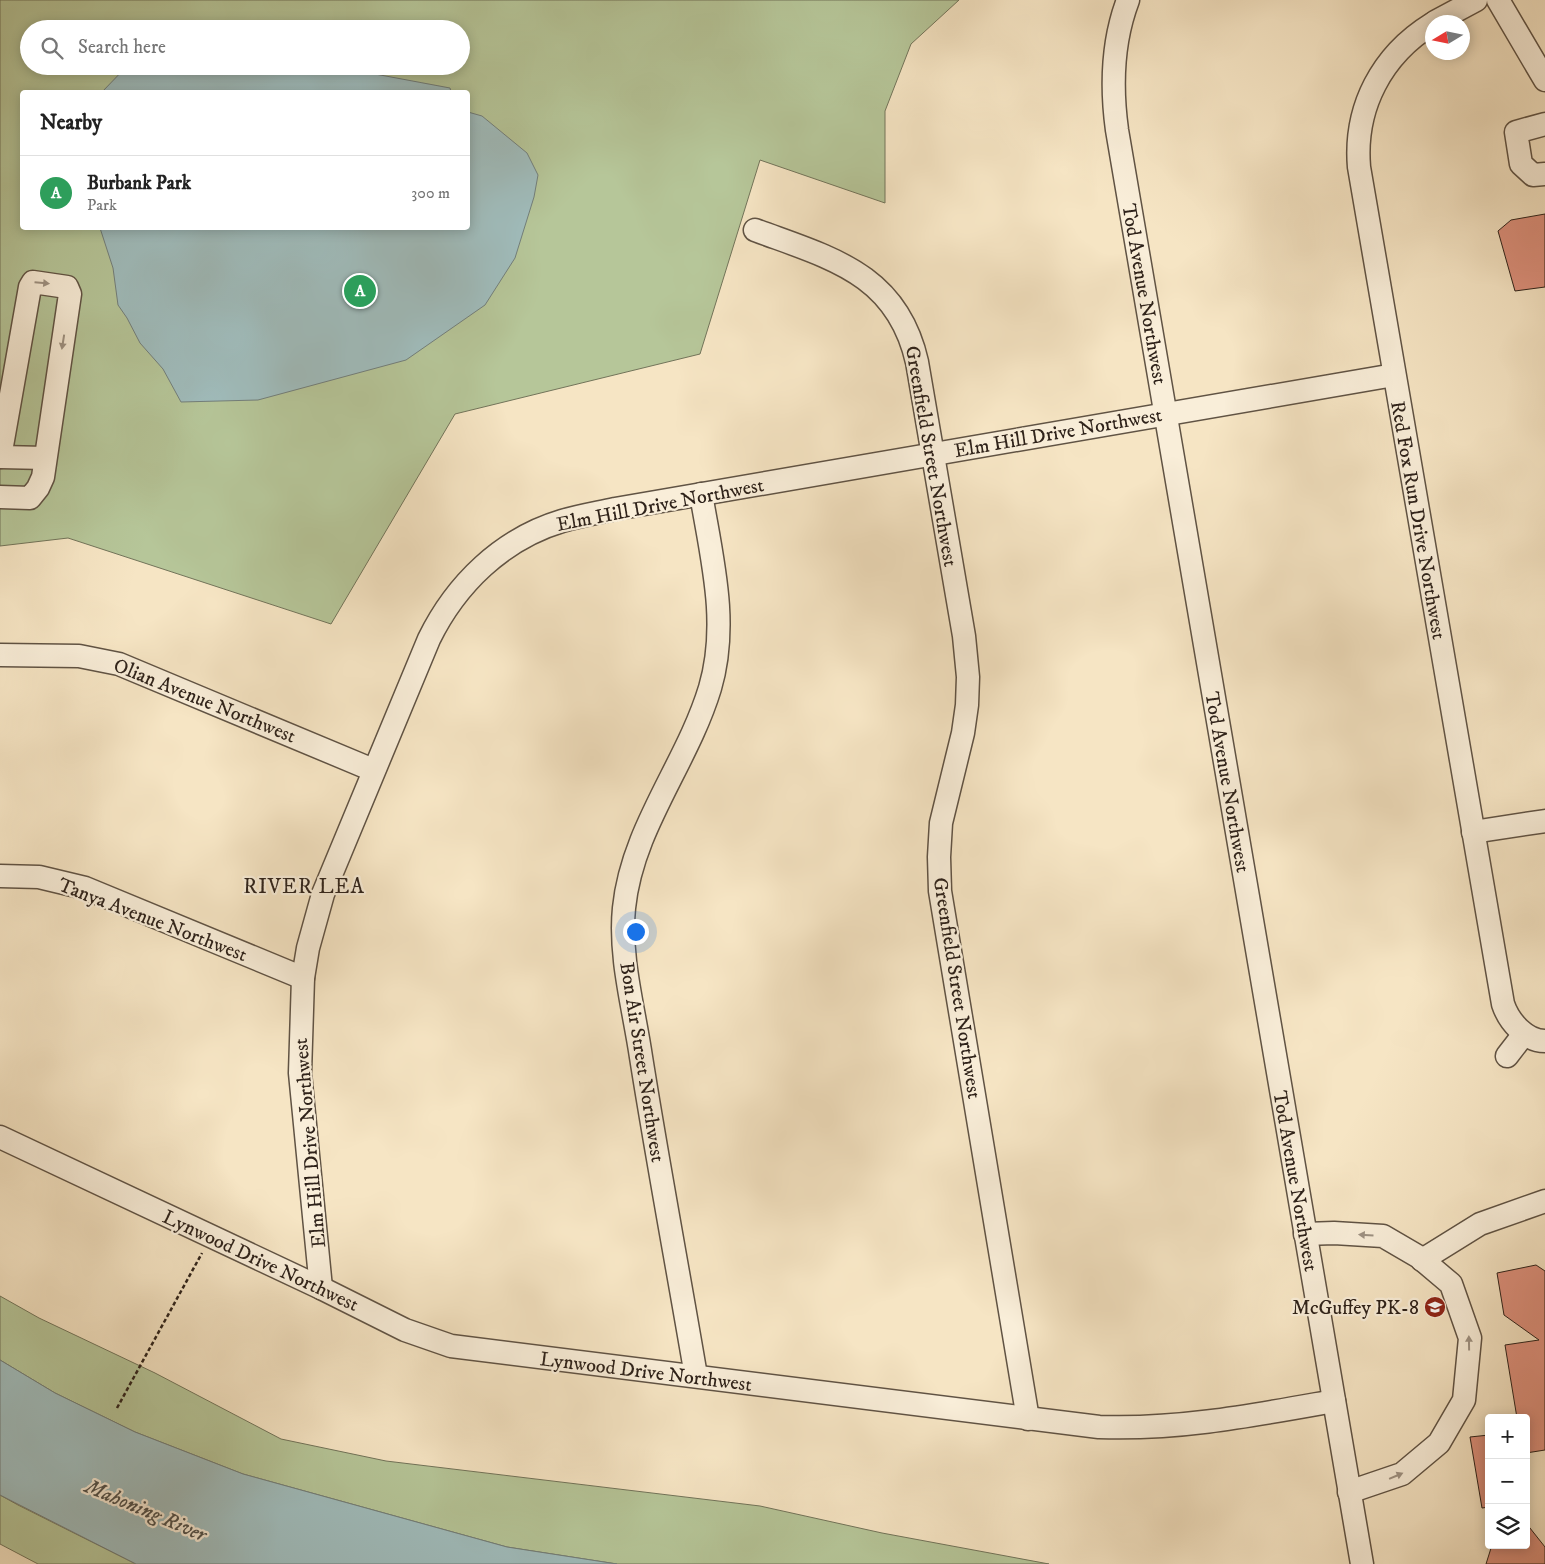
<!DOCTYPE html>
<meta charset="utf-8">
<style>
:root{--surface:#fff;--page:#f2f2f2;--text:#222;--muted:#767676;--line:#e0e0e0;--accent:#7c3aed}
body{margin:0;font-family:"IM FELL DW Pica",serif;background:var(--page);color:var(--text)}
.controls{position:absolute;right:15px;bottom:15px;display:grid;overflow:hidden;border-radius:5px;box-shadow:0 2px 12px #0003}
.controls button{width:45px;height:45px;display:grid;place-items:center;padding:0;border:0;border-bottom:1px solid var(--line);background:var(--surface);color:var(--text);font:25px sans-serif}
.compass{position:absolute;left:1425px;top:15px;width:45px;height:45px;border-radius:50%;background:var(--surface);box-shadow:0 2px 12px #0003;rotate:260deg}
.you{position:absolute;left:635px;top:931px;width:18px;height:18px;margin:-12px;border:4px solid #fff;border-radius:50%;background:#1a73e8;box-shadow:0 0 0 8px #1a73e833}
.badge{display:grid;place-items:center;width:32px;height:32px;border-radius:50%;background:var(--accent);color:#fff;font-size:16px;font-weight:700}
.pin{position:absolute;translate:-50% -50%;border:2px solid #fff;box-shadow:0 1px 5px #0006}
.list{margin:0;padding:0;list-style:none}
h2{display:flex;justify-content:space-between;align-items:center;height:65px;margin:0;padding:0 20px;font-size:21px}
h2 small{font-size:16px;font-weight:400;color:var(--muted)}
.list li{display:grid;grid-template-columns:32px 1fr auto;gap:15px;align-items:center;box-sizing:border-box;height:75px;padding:0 20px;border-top:1px solid var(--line)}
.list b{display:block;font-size:19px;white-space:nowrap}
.list p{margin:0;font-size:16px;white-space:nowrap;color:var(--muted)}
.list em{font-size:16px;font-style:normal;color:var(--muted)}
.icon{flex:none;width:28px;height:28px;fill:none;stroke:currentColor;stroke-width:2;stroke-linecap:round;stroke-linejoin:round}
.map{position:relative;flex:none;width:1545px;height:1564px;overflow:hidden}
.search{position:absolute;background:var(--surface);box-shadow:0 2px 12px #0003;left:20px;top:20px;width:450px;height:55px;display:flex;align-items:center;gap:12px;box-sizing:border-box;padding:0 18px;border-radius:28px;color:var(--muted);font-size:19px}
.panel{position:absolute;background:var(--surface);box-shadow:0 2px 12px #0003;left:20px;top:90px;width:450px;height:140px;border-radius:5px}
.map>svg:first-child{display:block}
.green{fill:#b6c699;stroke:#72745a;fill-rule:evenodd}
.water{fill:#a0bdbd;stroke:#727f7c}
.building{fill:#dd907c;stroke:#2e221a}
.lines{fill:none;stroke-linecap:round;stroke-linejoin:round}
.minor-casing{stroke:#605344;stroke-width:25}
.path{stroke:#2e221a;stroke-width:2.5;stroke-dasharray:4 2.5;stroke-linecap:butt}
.minor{stroke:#f9eed9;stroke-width:22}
.oneway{fill:#9e9283}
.labels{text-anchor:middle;stroke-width:4.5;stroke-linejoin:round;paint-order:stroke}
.street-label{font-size:20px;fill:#2e221a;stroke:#f9eed9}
.poi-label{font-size:20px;fill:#2e221a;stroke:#f9eed9;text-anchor:end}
.neighbourhood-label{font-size:21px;letter-spacing:1px;fill:#2e221a;stroke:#f9eed9}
.water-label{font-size:21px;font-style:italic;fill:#50504b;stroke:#f9eed9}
</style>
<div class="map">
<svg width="1545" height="1564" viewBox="0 0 1545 1564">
<rect width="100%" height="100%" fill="#f6e5c4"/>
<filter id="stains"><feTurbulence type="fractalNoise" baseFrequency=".004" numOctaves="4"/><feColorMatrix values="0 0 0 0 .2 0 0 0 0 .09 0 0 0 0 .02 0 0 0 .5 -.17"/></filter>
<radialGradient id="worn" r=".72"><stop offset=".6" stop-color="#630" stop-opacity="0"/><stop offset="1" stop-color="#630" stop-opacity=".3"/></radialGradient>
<g class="green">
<path d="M0,0H959L911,44L885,111V203L760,160L700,354L455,414L331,624L68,538L0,546ZM29,29H461V66H29ZM22,92H468V228H22Z"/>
<path d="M0,1296L39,1318L155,1373L281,1439L386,1461L760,1506L882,1533L1049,1564H617L507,1547L243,1474L135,1432L55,1393L0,1360Z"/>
<path d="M0,1495L18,1505L136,1564H38L0,1544Z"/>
</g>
<g class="water">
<path d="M127,66H291L310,72L375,74L450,88L451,92H102Z"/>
<path d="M468,112L482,116L527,153L538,175L534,197L515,258L485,305L406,360L258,400L181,402L163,369L140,343L127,318L118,305L113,268L100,228H468Z"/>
<path d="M0,1360L55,1393L135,1432L243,1474L507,1547L617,1564H136L0,1495Z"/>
</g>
<g class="building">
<path d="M1545,214V287L1515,291L1498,231L1511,220Z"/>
<path d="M1536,1265L1545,1271V1450L1526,1453V1418H1517L1505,1345L1539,1340L1504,1315L1497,1273Z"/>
<path d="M1489,1435V1507L1482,1508L1470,1437Z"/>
<path d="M1526,1523L1545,1547V1564H1486L1492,1545H1526Z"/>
</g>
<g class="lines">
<g class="minor-casing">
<g id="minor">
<path d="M1128,0C1112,42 1111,86 1117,130L1362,1564"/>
<path d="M1498,0L1545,80"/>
<path d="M1435,22L1476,0"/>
<path d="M1432,24C1382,55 1354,107 1359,167L1503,1004C1509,1022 1526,1041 1545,1041"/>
<path d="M1545,124L1516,132L1521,164L1533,175L1545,174"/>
<path d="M755,230C830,258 897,273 917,362L964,636L968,677L967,705L963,733L941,823L939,857L940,891L1028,1419"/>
<path d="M0,457L30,287L33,282L67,287L70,294L43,477L38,488L30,498L0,497"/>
<path d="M1,457L45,458"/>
<path d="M0,655L79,656L119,664L373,770"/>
<path d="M1473,832L1545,821"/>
<path d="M0,876L39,877L85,888L303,978"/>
<path d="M1507,1056L1524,1034"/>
<path d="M0,1137L321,1288L405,1330L451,1346L1099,1427C1179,1430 1255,1415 1334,1401"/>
<path d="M1305,1234L1334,1233L1383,1236L1419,1257L1451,1284L1470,1338L1464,1400L1439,1443L1402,1474L1349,1492"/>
<path d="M1422,1260L1480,1224L1545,1201"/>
<path d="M321,1288L300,1073L303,978L308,948L323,894L429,639C456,584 502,539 562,521C579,516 597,513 615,509L1394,375"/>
<path d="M696,1376C678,1270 658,1164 641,1057C634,1009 619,957 624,908C632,828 687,764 710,688C729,624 712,559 701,494"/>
</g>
</g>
<path class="path" d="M117,1408L202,1253"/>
<use href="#minor" class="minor"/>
</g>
<defs><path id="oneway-solid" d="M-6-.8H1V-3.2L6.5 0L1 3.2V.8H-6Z" transform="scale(1.25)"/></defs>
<g class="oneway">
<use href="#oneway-solid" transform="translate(42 283) rotate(5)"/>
<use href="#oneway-solid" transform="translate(63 342) rotate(99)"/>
<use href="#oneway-solid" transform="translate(1366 1235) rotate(-176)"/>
<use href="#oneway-solid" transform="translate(1469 1343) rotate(-91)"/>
<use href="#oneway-solid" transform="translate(1396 1476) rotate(-23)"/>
</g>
<defs>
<g id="school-disc" transform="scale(1.125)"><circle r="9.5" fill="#8f2418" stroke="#f9eed9"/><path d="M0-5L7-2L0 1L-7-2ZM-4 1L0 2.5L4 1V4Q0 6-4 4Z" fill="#fff"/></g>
</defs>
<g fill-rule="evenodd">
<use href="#school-disc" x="1435" y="1307"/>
</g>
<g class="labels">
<g class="street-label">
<text transform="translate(1145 294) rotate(80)" y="7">Tod Avenue Northwest</text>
<text transform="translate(1058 432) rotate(-10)" y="7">Elm Hill Drive Northwest</text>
<text transform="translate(932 456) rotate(80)" y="7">Greenfield Street Northwest</text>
<text transform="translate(660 504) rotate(-11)" y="7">Elm Hill Drive Northwest</text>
<text transform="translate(1419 520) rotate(80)" y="7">Red Fox Run Drive Northwest</text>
<text transform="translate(205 700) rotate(22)" y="7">Olian Avenue Northwest</text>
<text transform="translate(1228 782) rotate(80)" y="7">Tod Avenue Northwest</text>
<text transform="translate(153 919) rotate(21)" y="7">Tanya Avenue Northwest</text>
<text transform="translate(958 988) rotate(81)" y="7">Greenfield Street Northwest</text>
<text transform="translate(643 1062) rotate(81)" y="7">Bon Air Street Northwest</text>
<text transform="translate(309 1143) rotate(-95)" y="7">Elm Hill Drive Northwest</text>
<text transform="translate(1296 1181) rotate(80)" y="7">Tod Avenue Northwest</text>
<text transform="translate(261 1260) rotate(25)" y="7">Lynwood Drive Northwest</text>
<text transform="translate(646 1371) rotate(7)" y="7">Lynwood Drive Northwest</text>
</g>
<g class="poi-label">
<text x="1419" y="1314">McGuffey PK-8</text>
</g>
<g class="neighbourhood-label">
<text x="304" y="893">RIVER LEA</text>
</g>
<g class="water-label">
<text transform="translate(146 1510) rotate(23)" y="7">Mahoning River</text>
</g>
</g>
<rect width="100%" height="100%" filter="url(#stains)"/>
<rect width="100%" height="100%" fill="url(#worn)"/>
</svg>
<div class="controls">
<button>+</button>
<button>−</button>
<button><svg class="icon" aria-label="layers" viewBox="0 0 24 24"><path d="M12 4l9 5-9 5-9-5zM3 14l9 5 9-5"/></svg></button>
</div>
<svg class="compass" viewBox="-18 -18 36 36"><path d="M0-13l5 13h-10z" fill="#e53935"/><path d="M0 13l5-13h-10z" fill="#767676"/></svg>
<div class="you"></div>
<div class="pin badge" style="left:360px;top:291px;background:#2e9e5b">A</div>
<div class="search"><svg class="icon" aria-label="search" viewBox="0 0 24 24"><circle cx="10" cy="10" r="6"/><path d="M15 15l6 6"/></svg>Search here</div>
<section class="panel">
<h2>Nearby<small></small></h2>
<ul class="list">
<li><span class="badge" style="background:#2e9e5b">A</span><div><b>Burbank Park</b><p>Park</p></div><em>300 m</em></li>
</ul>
</section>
</div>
